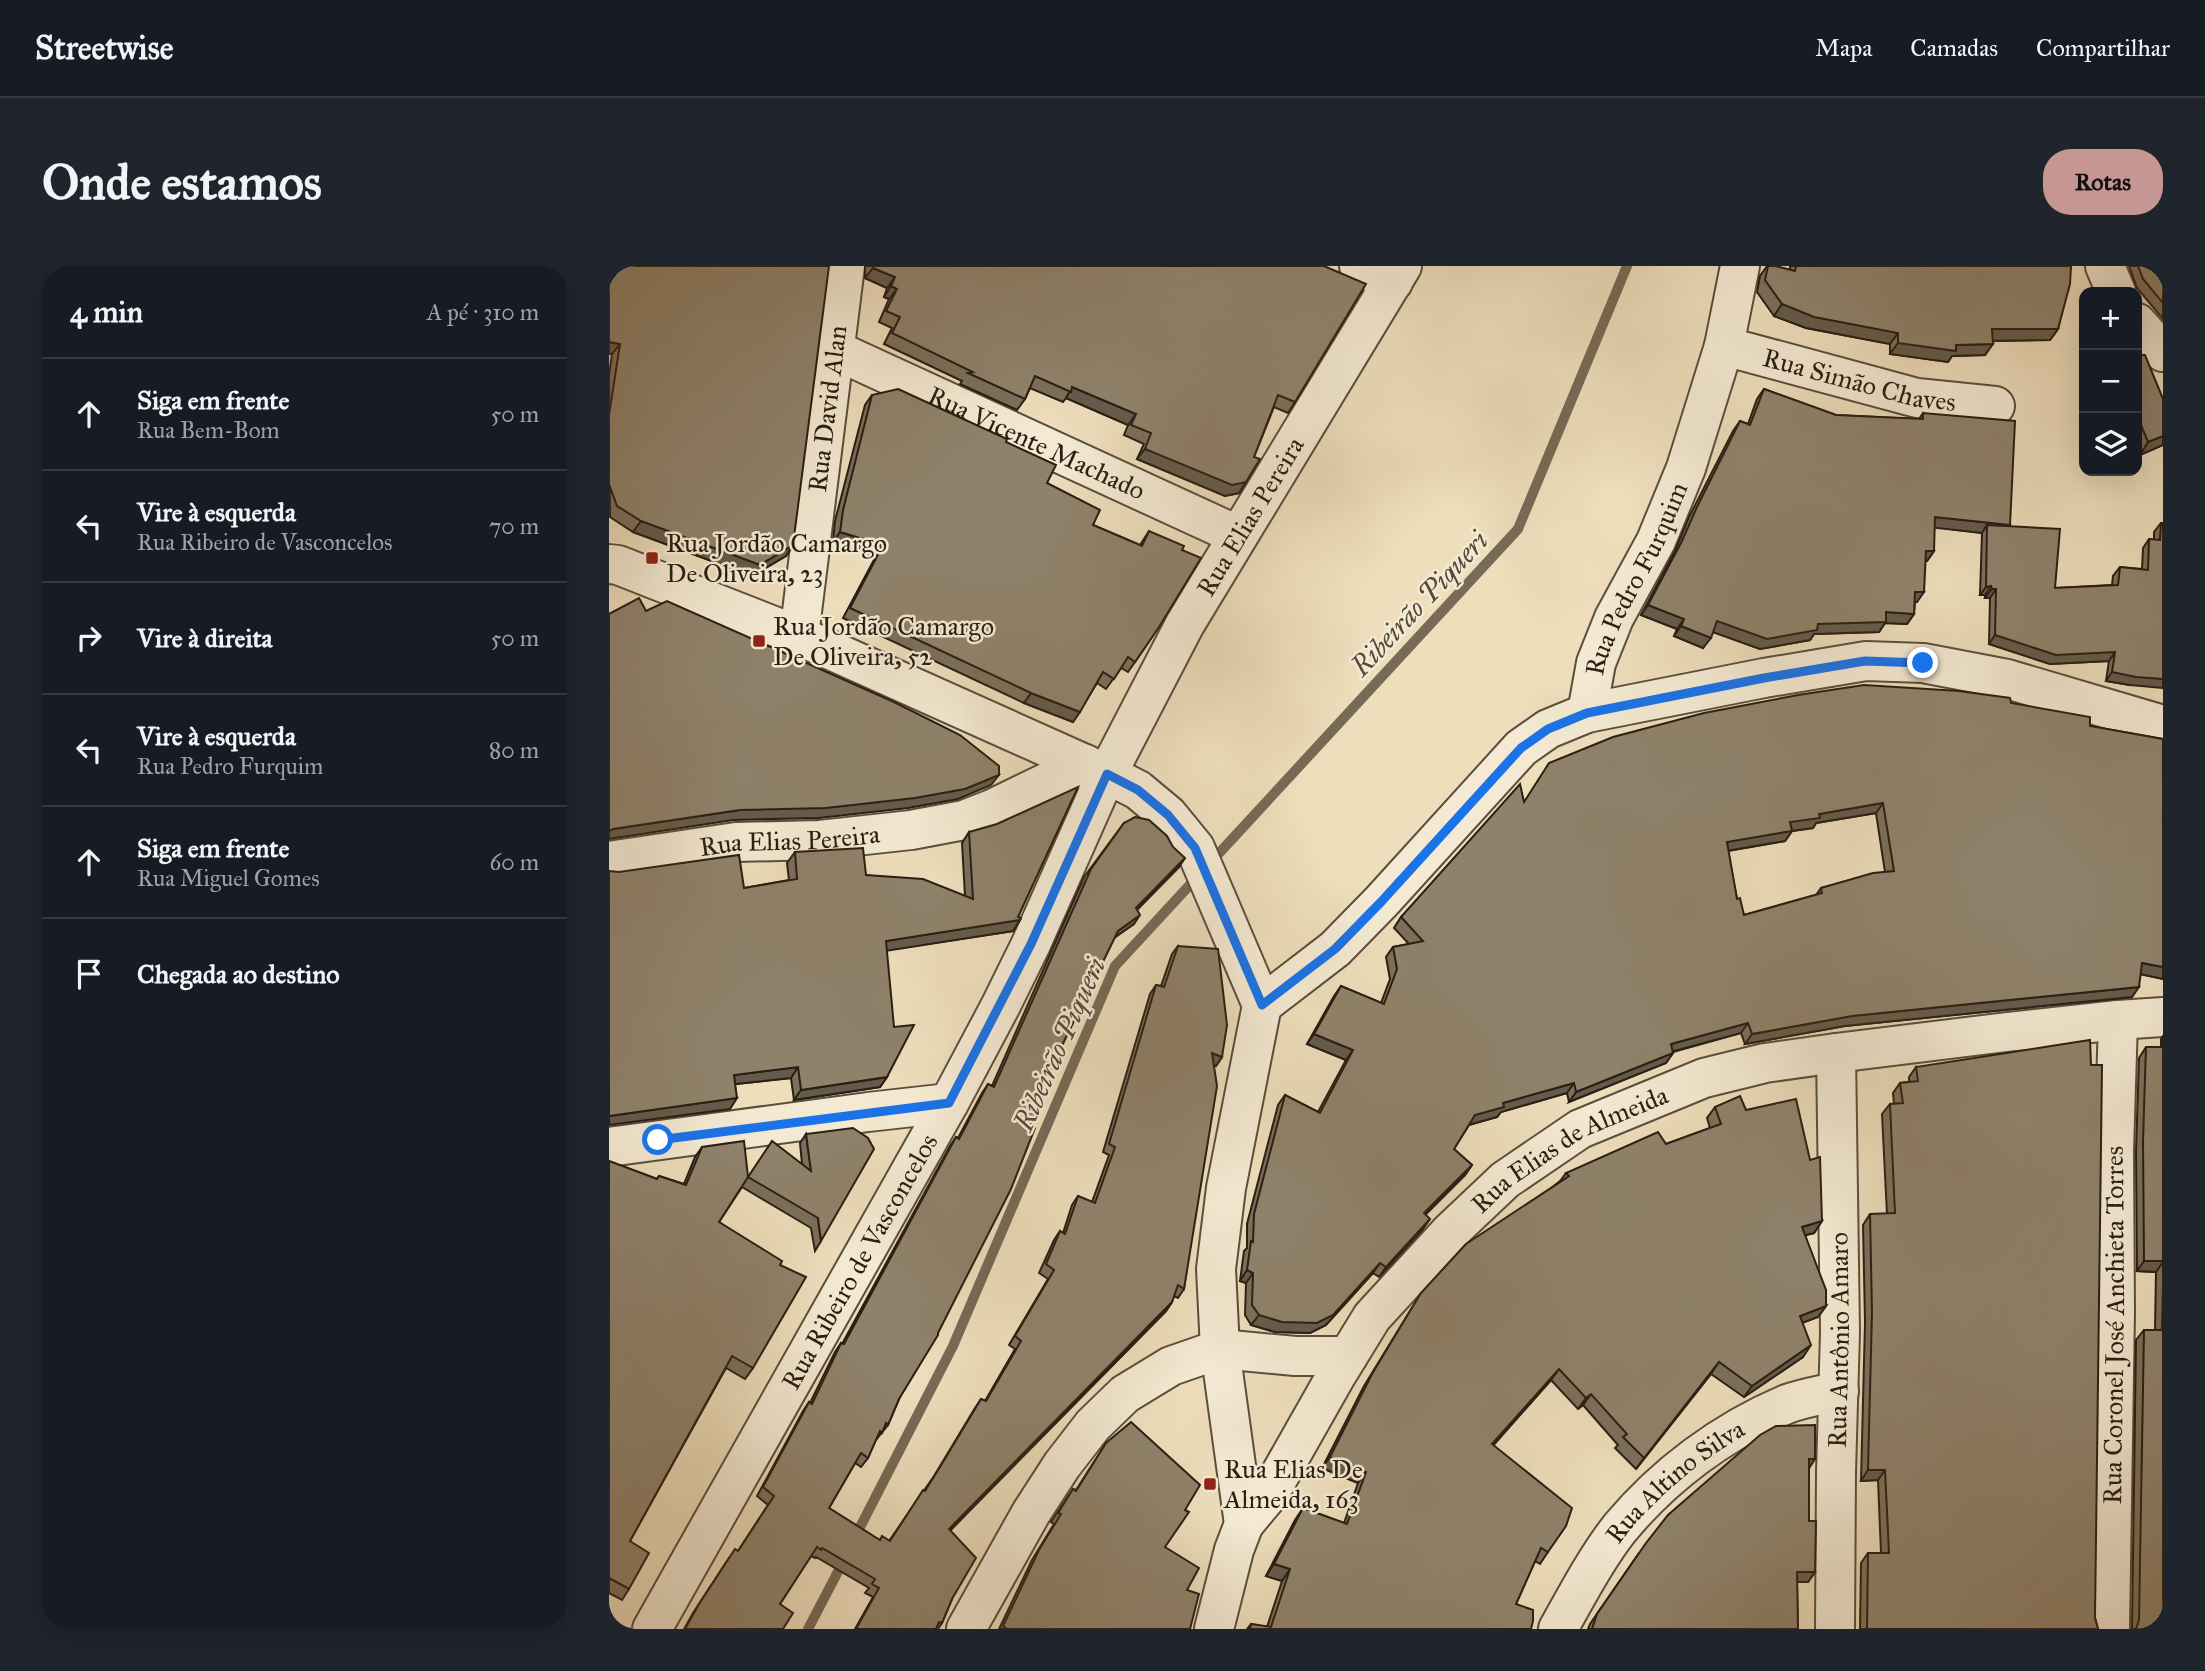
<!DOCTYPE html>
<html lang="pt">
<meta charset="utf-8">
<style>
:root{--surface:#171b24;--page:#20242c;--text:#f1f3f6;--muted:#9ea1a6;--line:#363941;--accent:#c59692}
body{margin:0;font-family:"IM FELL Great Primer",serif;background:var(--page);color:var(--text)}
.controls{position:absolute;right:21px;top:21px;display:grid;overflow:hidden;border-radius:14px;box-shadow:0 7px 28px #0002}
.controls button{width:63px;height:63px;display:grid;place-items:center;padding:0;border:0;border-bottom:2px solid var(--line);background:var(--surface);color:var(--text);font:35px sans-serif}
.stop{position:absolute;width:21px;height:21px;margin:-16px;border:5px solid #1a73e8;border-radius:50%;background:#fff}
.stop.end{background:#1a73e8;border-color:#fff;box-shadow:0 2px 7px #0008}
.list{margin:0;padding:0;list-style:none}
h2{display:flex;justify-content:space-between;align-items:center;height:91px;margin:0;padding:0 28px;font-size:30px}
h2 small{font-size:23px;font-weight:400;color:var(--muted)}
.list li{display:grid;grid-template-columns:46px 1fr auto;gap:21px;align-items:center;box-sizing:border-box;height:112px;padding:0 28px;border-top:2px solid var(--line)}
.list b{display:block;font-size:26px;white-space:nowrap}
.list p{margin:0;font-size:23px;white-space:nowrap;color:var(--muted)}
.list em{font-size:23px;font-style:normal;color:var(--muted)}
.icon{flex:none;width:38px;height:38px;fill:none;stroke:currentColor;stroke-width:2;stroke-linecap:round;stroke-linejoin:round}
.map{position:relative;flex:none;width:1554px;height:1363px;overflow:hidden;border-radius:28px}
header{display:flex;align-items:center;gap:42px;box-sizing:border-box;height:98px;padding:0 35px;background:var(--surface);border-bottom:2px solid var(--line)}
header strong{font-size:33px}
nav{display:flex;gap:38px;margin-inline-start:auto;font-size:24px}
.intro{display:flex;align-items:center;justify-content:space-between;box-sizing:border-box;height:168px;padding:0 42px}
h1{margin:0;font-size:49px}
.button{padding:18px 32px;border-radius:28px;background:var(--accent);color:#111;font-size:24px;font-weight:700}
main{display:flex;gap:42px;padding:0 42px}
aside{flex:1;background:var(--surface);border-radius:28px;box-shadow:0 7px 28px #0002}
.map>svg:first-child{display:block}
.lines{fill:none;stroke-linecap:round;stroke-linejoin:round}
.stream{stroke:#776a56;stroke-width:10}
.minor-casing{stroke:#5a4e3d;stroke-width:42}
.minor{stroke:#f4ead3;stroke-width:38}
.wall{fill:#7b705c;stroke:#291e13;stroke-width:2;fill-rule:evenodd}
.shaded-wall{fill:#645b4b;stroke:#291e13;stroke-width:2}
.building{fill:#8f826b;stroke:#291e13;stroke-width:2;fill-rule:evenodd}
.route{stroke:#1a73e8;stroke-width:9}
.poi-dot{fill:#8f2418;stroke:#f4ead3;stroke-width:2.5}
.labels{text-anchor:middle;stroke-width:5;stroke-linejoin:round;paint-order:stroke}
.street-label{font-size:26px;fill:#291e13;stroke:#f4ead3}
.poi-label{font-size:26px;fill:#291e13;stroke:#f4ead3;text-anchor:start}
.water-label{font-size:28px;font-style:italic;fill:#564a3a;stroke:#f4ead3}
</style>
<header>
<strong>Streetwise</strong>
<nav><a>Mapa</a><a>Camadas</a><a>Compartilhar</a></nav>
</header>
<div class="intro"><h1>Onde estamos</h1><a class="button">Rotas</a></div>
<main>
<aside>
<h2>4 min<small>A pé · 310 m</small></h2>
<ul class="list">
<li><svg class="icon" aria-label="ahead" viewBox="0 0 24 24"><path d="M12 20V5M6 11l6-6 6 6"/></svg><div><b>Siga em frente</b><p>Rua Bem-Bom</p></div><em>50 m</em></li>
<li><svg class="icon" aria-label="left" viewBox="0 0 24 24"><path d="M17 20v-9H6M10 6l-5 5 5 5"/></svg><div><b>Vire à esquerda</b><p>Rua Ribeiro de Vasconcelos</p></div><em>70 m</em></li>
<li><svg class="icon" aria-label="right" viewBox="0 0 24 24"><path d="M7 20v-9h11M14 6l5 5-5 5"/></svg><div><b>Vire à direita</b></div><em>50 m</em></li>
<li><svg class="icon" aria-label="left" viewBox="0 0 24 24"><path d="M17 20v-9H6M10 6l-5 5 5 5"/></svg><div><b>Vire à esquerda</b><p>Rua Pedro Furquim</p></div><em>80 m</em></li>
<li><svg class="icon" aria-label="ahead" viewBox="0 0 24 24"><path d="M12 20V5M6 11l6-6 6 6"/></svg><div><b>Siga em frente</b><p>Rua Miguel Gomes</p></div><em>60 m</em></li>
<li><svg class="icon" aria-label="arrive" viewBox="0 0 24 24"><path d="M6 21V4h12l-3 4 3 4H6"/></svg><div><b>Chegada ao destino</b></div></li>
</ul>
</aside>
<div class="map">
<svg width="1554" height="1363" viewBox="0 0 1554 1363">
<rect width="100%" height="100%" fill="#eedebc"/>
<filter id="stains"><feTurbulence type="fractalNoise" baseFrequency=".00286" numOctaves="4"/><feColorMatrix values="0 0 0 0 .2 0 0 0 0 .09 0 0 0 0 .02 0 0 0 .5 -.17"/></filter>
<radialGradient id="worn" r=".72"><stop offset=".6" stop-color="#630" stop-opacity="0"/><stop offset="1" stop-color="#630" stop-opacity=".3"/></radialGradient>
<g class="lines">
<g class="stream">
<path d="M601,597L909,263L1018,0"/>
<path d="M245,1273L344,1080L506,700L590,609"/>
<path d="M199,1363L235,1294"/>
</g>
<g class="minor-casing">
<g id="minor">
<path d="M750,0L784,16"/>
<path d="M1496,0L1507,26"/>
<path d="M1528,57L1554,86"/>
<path id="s1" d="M1115,80L1308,132L1386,140"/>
<path id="s2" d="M226,84L628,269"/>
<path d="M0,298L9,299L190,370L498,508L529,524L559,549L586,582L653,739L617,922L607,1003L611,1083L635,1258"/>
<path id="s3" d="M190,370L236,0"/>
<path id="s4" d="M978,447L987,397L1005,352L1047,275L1077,202L1115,80L1131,0"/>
<path id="s5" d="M0,595L127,576L211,574L302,564L355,554L383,543L476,498"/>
<path d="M653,739L726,683L772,636L912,482L939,463L978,447L1155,412L1257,395L1314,397L1398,413L1554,459"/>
<path d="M0,881L259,846L340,837"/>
<path id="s6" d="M43,1363L340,837L392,739L422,678L493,518L576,358L793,0"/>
<path d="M357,1363L422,1247L453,1199L484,1159L516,1128L562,1100L611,1083L686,1090H739"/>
<path id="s7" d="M605,1363L625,1284L635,1258L660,1228L728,1108L763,1051L841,966L896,914L971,863L1095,812L1156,797L1227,787L1398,766L1509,754L1554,751"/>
<path id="s8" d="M949,1363C967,1331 988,1291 1011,1262C1055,1209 1114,1165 1178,1138C1194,1132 1213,1129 1230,1125"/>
<path id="s9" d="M1226,1363L1227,1207L1231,1066L1227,787"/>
<path id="s10" d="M1501,1363L1506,1046L1505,885L1509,754"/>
</g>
</g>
<use href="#minor" class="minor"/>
</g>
<g class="wall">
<path d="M0,0L184,279L177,290L143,310L24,266L1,251L0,109L3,88H0Z"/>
<path d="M256,0H715L686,136L679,147L665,141L645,191L637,216L630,227L616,230L528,193L535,178L515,169L519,159L457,132L454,136L421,122L416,133L408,144L351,118L353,115L275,78L283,62L270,56L280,33L275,31L278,22L256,12Z"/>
<path d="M1158,0H1166L1181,4V0H1462L1449,63L1441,74L1384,75L1376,89L1343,90L1339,96L1281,88V78L1197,62L1165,50L1148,26L1151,10Z"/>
<path d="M1520,0H1554V53L1528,22Z"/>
<path d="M1528,86L1554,133V179L1531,189L1528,182Z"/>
<path d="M1155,123L1227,149L1310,153L1314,147L1446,322L1503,319L1504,310L1511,301L1533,303L1534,282L1540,273L1545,274V266L1552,257H1554L1521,419L1497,415L1500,395L1441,398L1380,378L1381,332H1376V329H1371L1373,267L1325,261V285L1318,295H1316L1308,336H1306L1305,348L1298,358L1276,357L1270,366L1205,368L1201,374L1151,383L1104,366L1094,382L1065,370L1068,363L1032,349L1066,285L1080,251L1124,165L1131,155L1139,158L1148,133Z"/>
<path d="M263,129L397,176L438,217L484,259L531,279L540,265L573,284L550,361L519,406L512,402L497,423L488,417L464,456L415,437L234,352L267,290L224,276L226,255L256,139Z"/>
<path d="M1402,437L1481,460L1554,473V713L1532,708L1523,731L1236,760L1136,778L1132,767L1064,786V787L1057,797L960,836L958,827L892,846L888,851L860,859L845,883L863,899L856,909L817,948L814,963L770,1011L764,1007L717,1059L701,1067L666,1066L642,1059L636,1049L637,1017L631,1015L635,985L638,982V958L669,839L676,829L709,846L737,794L698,778L725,730L732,720L772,737L781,713L777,691L784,681L800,678L785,662L792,651L915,535ZM1267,547L1276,606L1212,622L1207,629L1135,649L1128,633L1119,585L1176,575L1183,565L1204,562L1207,557Z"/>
<path d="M515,557L570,601L528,644L525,658L505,672L441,804L420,860L290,1133L279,1159L266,1175L259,1192L252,1201L246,1197L220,1242L270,1274L280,1275L325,1210L366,1142L372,1133L376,1135L406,1083L400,1079L439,1013L430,1007L445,974L451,965L454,967L463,939L469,930L483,936L500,889L494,886L541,728L547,719L552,720L563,688L569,680L613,791L607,800L605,799L575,1023L569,1032L565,1030L563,1036L557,1045L341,1264L343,1333L333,1357L329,1363H246L264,1331L256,1327L260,1322L207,1291L206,1292L202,1290L171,1338L174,1363H75L84,1347L120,1292L129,1285L159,1239L148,1230L194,1145L200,1136L201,1137L226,1086L232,1077L233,1078L341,880L347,871L349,872L373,827L379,818L383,820L475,611Z"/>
<path d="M360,566L411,654L404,665L278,684V811L271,821L185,834L182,812L126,818L121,843L135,622L180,614L178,597L186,586L257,609L356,630L353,577Z"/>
<path d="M1554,770V1363H1523L1527,1074L1535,1064H1546L1547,1006L1528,1005L1527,885L1530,792L1537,781H1552V773Z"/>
<path d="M1307,801L1486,1352L1489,1363H1251L1252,1297L1259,1287H1272L1269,1214L1252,1215L1256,1056L1254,959L1261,948H1278L1273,848L1281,838H1285L1284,827L1291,817L1300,816V811Z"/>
<path d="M1106,841L1137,844L1213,955L1205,967L1196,969L1217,1040L1209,1051L1193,1057L1194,1091L1135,1131L1102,1108L1027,1203L1006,1182L1009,1179L974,1139L969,1143L942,1114L884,1179L939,1286L931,1298L926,1295L907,1338L922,1363H638L642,1358L658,1361L673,1315L657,1310L686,1254L694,1242L735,1257L749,1217L713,1202L755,1120L812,1027L951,915L957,907L1057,878L1101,862L1098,852Z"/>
<path d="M197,868L212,975L206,985L202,962L133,921L110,956L171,999L144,1102L136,1113L117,1102L21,1275L20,1323L13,1334L0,1327V895L48,913L50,910L75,918L86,891L93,881L139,910L193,898L191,877Z"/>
<path d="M497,1177L576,1244L556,1281L578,1324L581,1363H390L423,1294L445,1258L442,1256L464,1223L467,1224Z"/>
<path d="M1200,1203V1255L1206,1306L1199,1316H1188L1189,1363H979L981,1358L1030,1287Z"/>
</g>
<g class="shaded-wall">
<path d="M264,2L286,11L278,22L256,12Z"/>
<path d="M282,20L288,23L280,33L275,31Z"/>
<path d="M1173,38L1289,67L1281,78L1197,62L1165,50Z"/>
<path d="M1383,63H1449L1441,74L1375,75Z"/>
<path d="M0,76L11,78L3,88H0Z"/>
<path d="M1289,77L1347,79L1384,78L1376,89L1343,90L1339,96L1281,88Z"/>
<path d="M463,121L527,148L519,159L457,132Z"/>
<path d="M1554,170V179L1531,189L1539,176Z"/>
<path d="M536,183L637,216L630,227L616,230L528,193Z"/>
<path d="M1326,251L1401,259L1394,269L1378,259L1373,267L1319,261Z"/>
<path d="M32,255L184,279L177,290L143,310L24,266Z"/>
<path d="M231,266L274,279L267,290L224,276Z"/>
<path d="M1317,285H1325L1318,295H1310Z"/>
<path d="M1382,320L1376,329H1371L1377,321Z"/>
<path d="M1383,323H1387L1381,332H1376Z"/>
<path d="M1306,326H1315L1308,336H1299Z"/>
<path d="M1039,339L1075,353L1068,363L1032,349Z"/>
<path d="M1277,346L1305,348L1298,358L1276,357L1270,366L1205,368L1201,374L1151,383L1101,365L1108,355L1209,358Z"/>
<path d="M1072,360L1102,372L1094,382L1065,370Z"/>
<path d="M1386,369L1506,386L1500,395L1441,398L1380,378Z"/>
<path d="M1503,406L1554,413V422L1521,419L1497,415Z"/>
<path d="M422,427L471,446L464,456L415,437Z"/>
<path d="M390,509L382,519L349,533L299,542L210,552L124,554L0,573V565L4,563L131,544Z"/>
<path d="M1274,537L1267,547L1207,557L1204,562L1183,565L1176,575L1111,586L1118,576L1181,556L1210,548Z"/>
<path d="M576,592L570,601L520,651L527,642Z"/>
<path d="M531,649L525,658L502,674L509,665Z"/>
<path d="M411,654L404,665L270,686L277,675Z"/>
<path d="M1533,697L1554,701V713L1526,707Z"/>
<path d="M1530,721L1523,731L1236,760L1136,778L1143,768L1243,750Z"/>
<path d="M1139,757L1132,767L1054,788L1062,778Z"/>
<path d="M705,768L744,784L737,794L698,778Z"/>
<path d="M603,787L613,791L607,800L596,796Z"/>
<path d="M1064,787L1057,797L960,836L967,826Z"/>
<path d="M189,801L182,812L118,819L125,809Z"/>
<path d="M278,811L271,821L185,834L192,824Z"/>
<path d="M965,817L958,827L892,846L888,851L859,859L866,849L894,837Z"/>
<path d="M128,832L121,843L0,859V850Z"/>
<path d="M863,899L856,909L808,957L815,947Z"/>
<path d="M821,953L814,963L770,1011L777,1001Z"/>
<path d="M1213,955L1205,967L1185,972L1193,961Z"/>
<path d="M1535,995H1554V996L1547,1006L1528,1005Z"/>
<path d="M771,997L764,1007L717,1059L701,1067L666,1066L642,1059L650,1049Z"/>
<path d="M638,1004L644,1007L637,1017L631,1015Z"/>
<path d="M563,1036L557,1045L334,1272L340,1263Z"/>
<path d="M1217,1040L1209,1051L1182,1061L1191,1050Z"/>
<path d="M1202,1079L1194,1091L1135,1131L1143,1120Z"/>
<path d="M1110,1096L1102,1108L1027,1203L1035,1192Z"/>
<path d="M950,1103L942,1114L875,1190L883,1178Z"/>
<path d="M982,1128L974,1139L969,1143L977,1132Z"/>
<path d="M721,1191L757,1206L749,1217L713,1202Z"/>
<path d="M1200,1193H1206L1199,1204Z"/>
<path d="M1259,1204H1276L1269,1214L1252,1215Z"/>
<path d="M665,1298L681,1303L673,1315L657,1310Z"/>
<path d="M1188,1306H1206L1199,1316H1181Z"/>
</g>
<g class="building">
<path d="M0,0H220L184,279L151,299L32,255L8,240L0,218V149L11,78L0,76Z"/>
<path d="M264,0H715L757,18L686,136L669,129L645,191L651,193L637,216L623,219L536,183L542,167L522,159L527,148L463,121L462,126L426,110L416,133L359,107L364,106L283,67L291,51L277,45L288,23L282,20L286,11L264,2Z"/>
<path d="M1159,0H1166L1186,5L1187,0H1462L1461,18L1449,63H1383L1384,78L1347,79V85L1289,77V67L1205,51L1173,38L1156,14Z"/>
<path d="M1529,0H1554V37L1534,13Z"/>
<path d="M1528,86L1529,89H1536L1554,133V170L1539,176L1532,159L1528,161Z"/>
<path d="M289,123L398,173L397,176L447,199L438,217L491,244L484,259L533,280L540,265L575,280L573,284L592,292L550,361L526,396L519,391L505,413L494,406L471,446L422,427L241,342L274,279L231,266L234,244L263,129Z"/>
<path d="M1155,123L1227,149L1314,153V147L1406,155L1401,259L1326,251L1325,285H1317L1315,326H1306L1305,348L1277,346V356L1209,358L1208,364L1158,373L1108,355L1102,372L1072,360L1075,353L1039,339L1073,275L1088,241L1131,155L1141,159Z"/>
<path d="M1552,257H1554V413L1527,411L1503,406L1506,386L1447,389L1386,369L1387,323H1383L1382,320L1377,321L1378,259L1451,263L1446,322L1509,319L1511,301L1539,304L1540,273L1551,274Z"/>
<path d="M30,332L37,345L58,335L285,436L351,469L390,500V509L356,523L306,532L217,542L131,544L4,563L0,565V348Z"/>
<path d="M1255,419L1350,425L1401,432L1402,437L1481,451V460L1554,473V701L1533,697L1530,721L1243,750L1143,768L1139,757L1062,778L1064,787L967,826L965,817L894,837L895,841L866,849L845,883L863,899L815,947L821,953L777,1001L771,997L724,1049L708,1057L673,1056L650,1049L643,1039L644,1007L638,1004L642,975L644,976L645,948L676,829L711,847L744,784L705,768L732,720L775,738L788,703L784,681L814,675L792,651L911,518L915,536L940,497L1004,471L1095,447L1189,429ZM1274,537L1285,605L1264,607L1212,622L1213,627L1135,649L1131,632L1128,633L1118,576L1183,565L1181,556L1211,552L1210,548Z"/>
<path d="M469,521L409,651L412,652L411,654L277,675L285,761L305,759L278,811L192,824L189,801L125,809L128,832L0,850V605L10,606L130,589L135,622L188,613L186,586L254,582L257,609L314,613L364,633L360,566L388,558Z"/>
<path d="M526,551L540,554L558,570L564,581L576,592L527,642L531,649L509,665L441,804L430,831L433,833L420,860L426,862L402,923L329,1067V1069L290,1133L279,1159L277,1157L273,1167L271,1165L259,1192L252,1187L220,1242L271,1274L273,1270L281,1275L314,1224L316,1225L331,1201L372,1133L377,1135L412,1075L406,1070L445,1004L437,998L451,965L456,968L469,930L486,937L506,881L500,878L547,719L555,721L569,680L609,683L618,759L613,791L603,787L608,820L575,1023L569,1019L563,1036L340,1263L367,1292L343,1333L333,1357L330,1356L327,1363H247L270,1322L263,1318L266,1313L213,1282L212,1284L208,1281L171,1338L184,1347L174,1363H76L90,1338L126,1283L129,1285L165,1230L154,1221L200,1136L203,1138L232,1077L235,1078L347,871L350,873L379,818L385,821L482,603L515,557Z"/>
<path d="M1481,774L1482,799H1493L1486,1352L1489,1363H1258L1259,1287H1280L1276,1204H1259L1263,1046L1261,948L1286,947L1281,838L1294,837L1291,817L1309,815L1307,801Z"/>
<path d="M1537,781H1554V995H1535L1534,875Z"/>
<path d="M1131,830L1137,844L1187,833L1201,894L1211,891L1213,955L1193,961L1217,1024V1040L1191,1050L1202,1079L1143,1120L1110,1096L1035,1192L1014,1171L1018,1168L982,1128L977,1132L950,1103L883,1178L963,1242L957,1260L939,1286L932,1282L907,1338L924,1344V1355L922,1363H641L642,1358L662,1361L681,1303L665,1298L694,1242L738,1258L757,1206L721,1191L763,1108L812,1027L857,978L960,910L957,907L1049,866L1057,878L1112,858L1106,841Z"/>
<path d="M244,862L259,872L265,883L212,975L209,952L139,911L163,875L202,905L197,868Z"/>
<path d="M135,875L139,911L110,956L173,995L171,999L197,1011L144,1102L123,1090L21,1275L40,1287L20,1323L0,1312V895L48,913L50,910L77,919L93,881Z"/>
<path d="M1554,1022V1363H1527L1530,1354L1535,1064H1553Z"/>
<path d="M522,1156L591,1219L576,1244L580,1246L556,1281L590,1302L578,1324L590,1328L581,1363H398L394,1360L430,1284L452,1248L449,1247L464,1223L467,1225L497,1177Z"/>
<path d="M1206,1159V1193H1200V1255H1207L1206,1306H1188L1189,1363H983L988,1348L1037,1277L1059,1249L1151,1169L1167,1160Z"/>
</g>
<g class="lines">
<path class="route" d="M49,874L340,837L422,678L498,508L529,524L559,549L586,582L653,739L726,683L772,636L912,482L939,463L978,447L1155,412L1256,395L1314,397"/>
</g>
<g class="poi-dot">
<rect x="36" y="285" width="14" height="14" rx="3.5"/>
<rect x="143" y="368" width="14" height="14" rx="3.5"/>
<rect x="594" y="1211" width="14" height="14" rx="3.5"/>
</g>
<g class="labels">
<g class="street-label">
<text dy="9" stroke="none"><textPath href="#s1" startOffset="140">Rua Simão Chaves</textPath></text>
<text dy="9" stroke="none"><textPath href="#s3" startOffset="229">Rua David Alan</textPath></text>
<text dy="9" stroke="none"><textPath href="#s2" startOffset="222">Rua Vicente Machado</textPath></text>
<text dy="9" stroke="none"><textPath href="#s6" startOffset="1264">Rua Elias Pereira</textPath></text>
<text dy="9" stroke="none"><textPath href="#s4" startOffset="144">Rua Pedro Furquim</textPath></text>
<text dy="9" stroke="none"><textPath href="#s5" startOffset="182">Rua Elias Pereira</textPath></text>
<text dy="9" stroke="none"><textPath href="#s7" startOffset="616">Rua Elias de Almeida</textPath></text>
<text dy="9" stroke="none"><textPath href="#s6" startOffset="422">Rua Ribeiro de Vasconcelos</textPath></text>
<text dy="9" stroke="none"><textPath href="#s10" startOffset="304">Rua Coronel José Anchieta Torres</textPath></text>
<text dy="9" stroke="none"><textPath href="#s9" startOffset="289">Rua Antônio Amaro</textPath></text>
<text dy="9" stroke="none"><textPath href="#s8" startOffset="191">Rua Altino Silva</textPath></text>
</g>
<g class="poi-label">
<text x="57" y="286">Rua Jordão Camargo<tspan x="57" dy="30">De Oliveira, 23</tspan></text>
<text x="164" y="369">Rua Jordão Camargo<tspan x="164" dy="30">De Oliveira, 52</tspan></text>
<text x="615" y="1212">Rua Elias De<tspan x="615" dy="30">Almeida, 163</tspan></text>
</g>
<g class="water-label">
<text transform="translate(810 337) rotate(-47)" y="10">Ribeirão Piqueri</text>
<text transform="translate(450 778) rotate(-66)" y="10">Ribeirão Piqueri</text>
</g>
</g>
<rect width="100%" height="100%" filter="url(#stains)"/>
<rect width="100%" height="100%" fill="url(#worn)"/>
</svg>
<div class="controls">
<button>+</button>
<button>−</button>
<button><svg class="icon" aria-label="layers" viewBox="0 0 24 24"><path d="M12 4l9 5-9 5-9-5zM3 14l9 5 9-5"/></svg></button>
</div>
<div class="stop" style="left:49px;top:874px"></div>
<div class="stop end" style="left:1314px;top:397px"></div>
</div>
</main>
